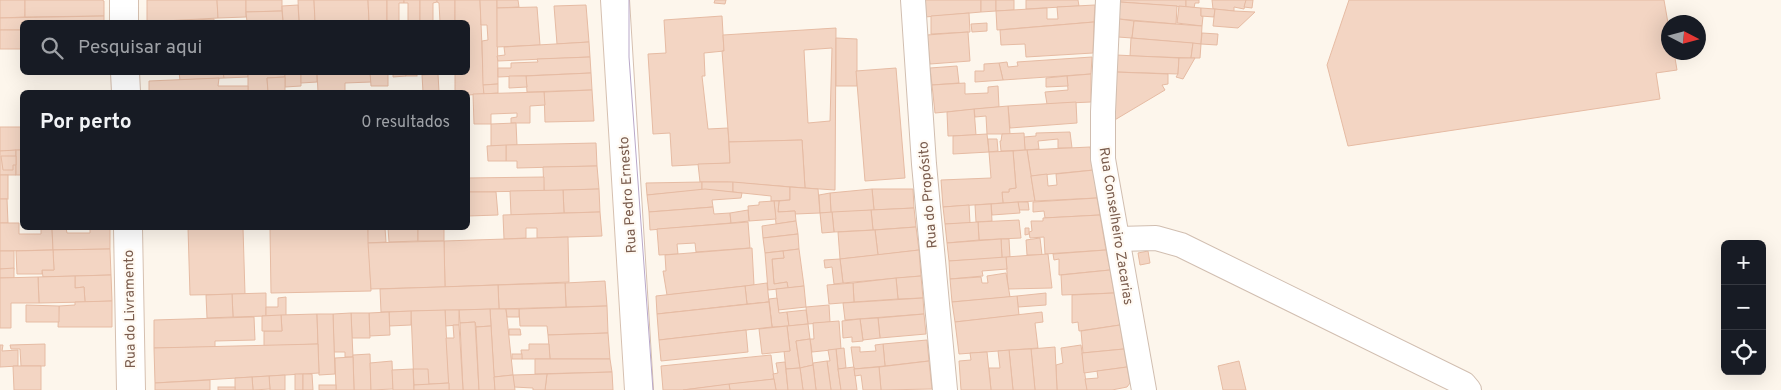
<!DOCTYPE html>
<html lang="pt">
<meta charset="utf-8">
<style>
:root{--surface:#171b24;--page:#242831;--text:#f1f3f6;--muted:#9ea1a6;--line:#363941}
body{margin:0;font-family:Overpass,sans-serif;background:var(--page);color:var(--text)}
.controls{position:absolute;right:15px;bottom:15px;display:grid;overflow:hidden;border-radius:8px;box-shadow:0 5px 20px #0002}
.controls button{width:45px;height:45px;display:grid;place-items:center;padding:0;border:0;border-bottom:1px solid var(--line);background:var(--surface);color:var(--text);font:25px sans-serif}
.compass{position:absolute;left:1661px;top:15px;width:45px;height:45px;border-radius:50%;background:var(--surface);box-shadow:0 5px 20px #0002;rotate:96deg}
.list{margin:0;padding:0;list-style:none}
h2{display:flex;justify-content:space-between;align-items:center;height:65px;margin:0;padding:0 20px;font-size:21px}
h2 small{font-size:16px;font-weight:400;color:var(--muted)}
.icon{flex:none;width:28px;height:28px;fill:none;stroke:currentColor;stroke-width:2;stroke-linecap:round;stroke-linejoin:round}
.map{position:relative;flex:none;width:1781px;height:390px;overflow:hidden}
.search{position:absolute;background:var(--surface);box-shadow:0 5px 20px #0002;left:20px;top:20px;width:450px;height:55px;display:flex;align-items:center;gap:12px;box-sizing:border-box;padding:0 18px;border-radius:8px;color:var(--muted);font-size:19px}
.panel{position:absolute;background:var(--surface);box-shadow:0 5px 20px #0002;left:20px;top:90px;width:450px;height:140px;border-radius:8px}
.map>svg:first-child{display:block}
.building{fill:#f3d5c3;stroke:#e6bba3;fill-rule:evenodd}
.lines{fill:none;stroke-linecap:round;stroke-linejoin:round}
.street-casing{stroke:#d1beb0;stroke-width:26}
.secondary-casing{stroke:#d6c0b0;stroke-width:30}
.street{stroke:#fff;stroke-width:24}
.secondary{stroke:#fff;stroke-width:28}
.tram{stroke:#b9a8c9;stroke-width:1}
.labels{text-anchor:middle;stroke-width:4.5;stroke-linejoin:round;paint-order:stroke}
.street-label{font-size:14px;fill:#7a5c4d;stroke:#fffaf3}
</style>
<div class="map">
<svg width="1781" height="390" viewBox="0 0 1781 390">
<rect width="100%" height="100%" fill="#fdf6ec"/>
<g class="building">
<path d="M0,0H25V17L0,18Z"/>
<path d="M25,0H102L104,1V16L25,17Z"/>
<path d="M147,0H217L218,18L147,22Z"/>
<path d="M217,0H246V17L218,18Z"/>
<path d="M246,0H282V11L246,12Z"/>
<path d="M298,0H314L315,22H299Z"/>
<path d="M314,0H368L369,22H315Z"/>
<path d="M368,0H387V22H369Z"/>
<path d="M387,0H404V3H399V22H387Z"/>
<path d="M404,0H420V22H408V3H404Z"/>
<path d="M420,0H437V2L433,3V22H420Z"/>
<path d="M437,0H455V22H440L439,3L437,2Z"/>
<path d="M455,0H480L484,94L468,95V92H455V72H468V22H455Z"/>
<path d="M480,0H497L498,84L483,85L482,41L488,40L487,25H481Z"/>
<path d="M497,0H518L519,7L497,8Z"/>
<path d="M715,0H726L725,4L714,3Z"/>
<path d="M924,0H981V12L925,17Z"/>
<path d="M981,0H996V11L981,12Z"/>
<path d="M996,0H1014V10L996,11Z"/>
<path d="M1026,0H1078L1079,6L1026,9Z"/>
<path d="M1121,0H1186V7L1120,2Z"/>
<path d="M1186,0H1199V3H1195L1194,8L1186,7Z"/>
<path d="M1212,0H1246L1244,9L1234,7V11L1213,9Z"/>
<path d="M1246,0H1253L1252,8L1244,7Z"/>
<path d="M1349,0H1664L1668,23V52H1674L1677,70L1656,73L1660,99L1348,146L1327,65Z"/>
<path d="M1120,2L1177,6L1176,24L1119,19Z"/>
<path d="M298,5L299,22H283L282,6Z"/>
<path d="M586,5L589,42L557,44L554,6Z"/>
<path d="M1095,5L1094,22L997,30L996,11L1047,8V19H1058L1057,7Z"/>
<path d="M1179,6L1201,8V16H1203L1202,26L1177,23Z"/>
<path d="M537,7L540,45L497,47V8Z"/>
<path d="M1201,8L1215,9L1214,17L1201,16Z"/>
<path d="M1215,9L1234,11L1255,12L1238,28L1213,26Z"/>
<path d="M282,11L283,22H247L246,12Z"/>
<path d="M969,13L970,32L931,34V16Z"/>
<path d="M104,16V22H22V30H0V18Z"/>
<path d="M722,16L724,51L704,53L705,76H702L708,129L728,128L730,163L672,166L670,133L653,134L648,54L666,53L664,20Z"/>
<path d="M214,19V22H168V21Z"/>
<path d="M1119,19L1134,21L1132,38L1118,37Z"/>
<rect x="154" y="21" width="14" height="1"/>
<path d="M1134,21L1202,26L1201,44L1132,38Z"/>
<path d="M1094,22L1093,53L1026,57L1025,44L1001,45L1000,30Z"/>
<path d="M987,23V31L972,32L971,24Z"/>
<path d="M836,28L835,190L805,188L802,140L729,142L722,51H724L723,35ZM832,48L830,121L808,123L804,50Z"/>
<rect x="0" y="30" width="22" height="19"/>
<path d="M968,32L970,61L930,64L927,35Z"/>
<path d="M1202,33L1218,34L1217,45L1201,44Z"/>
<path d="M836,38L857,39V86H836Z"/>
<path d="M1131,38L1193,43L1191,58L1130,56Z"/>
<path d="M589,42L590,57L498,61L497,56L505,55L504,47Z"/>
<path d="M1193,43L1201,44L1200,58H1191Z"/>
<path d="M1116,55L1179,58L1178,74L1115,72Z"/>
<path d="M590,57L591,73L498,77V68H511V63L538,62L537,59Z"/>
<path d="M1092,57L1091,74L1003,80L999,63L1007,62L1008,67L1018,66L1017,62Z"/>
<path d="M1179,58H1195L1183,79L1176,77L1178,74Z"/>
<path d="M999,63L1003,80L975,82V71H984V64Z"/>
<path d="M957,66L959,83L932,85L930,68Z"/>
<path d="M896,68L905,178L865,181L856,71Z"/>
<path d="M179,72H223L224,78L180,80Z"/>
<path d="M223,72H248V77L224,78Z"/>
<path d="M248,72H285V77L267,78L268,92H248Z"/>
<path d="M285,72H301V86L285,87Z"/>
<path d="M301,72H317V82L301,83Z"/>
<path d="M317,72H370L371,82L345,83V92H318Z"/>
<path d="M370,72H388V86H371Z"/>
<path d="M393,72H406V76L393,77Z"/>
<rect x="406" y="72" width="11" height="4"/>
<path d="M1115,72L1168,74V84L1162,85L1165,90L1113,121Z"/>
<path d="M591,73L592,90L527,92L526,76Z"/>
<path d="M438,74L439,92H423L422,75Z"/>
<path d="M1091,74V102L1047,104L1045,92L1068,90L1067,76Z"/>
<path d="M509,76H526L527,87L509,88Z"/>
<path d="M1067,76L1068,86L1046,87V78Z"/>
<path d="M285,77V92H268L267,78Z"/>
<path d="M219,78L218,86H248V92H149V81Z"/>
<path d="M965,83V94L988,93V87L998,86L999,107L935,113L932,85Z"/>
<path d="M498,84V93L484,94L483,85Z"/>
<path d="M592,90L594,121L545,122L544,92Z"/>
<path d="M544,92L545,105L530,106V123H511V118L517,117V113L491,114V124H474L473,94Z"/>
<path d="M1076,102L1077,123L1010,128L1008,106Z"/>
<path d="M1008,106L1010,134H987L986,116L975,117L974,109Z"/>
<path d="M974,109L976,135L948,136L947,112Z"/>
<path d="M516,123L517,145L491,146V124Z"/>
<path d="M0,127H22V150L0,151Z"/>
<path d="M1070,132L1072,148H1058V139L1038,141L1039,149L1025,150L1024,137L1036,136V133Z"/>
<path d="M1024,133L1025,150L1001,151L1000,141H1001L1002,134Z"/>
<path d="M987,134L989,152L953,154V136Z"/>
<path d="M988,139H997L998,151L989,152Z"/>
<path d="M802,140L805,188L727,182H700L698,164L730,163L729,142Z"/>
<path d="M596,143L597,166L517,168V161H506V145Z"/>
<path d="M506,145V161H488L487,146Z"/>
<path d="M1090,147L1094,170L1031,176L1027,150Z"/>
<path d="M16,150V175H0V151Z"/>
<rect x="16" y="150" width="6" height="25"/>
<path d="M1027,150L1035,201L1003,203L1002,192H1009V189L1016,188L1013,151Z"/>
<path d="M1013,151L1016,188L1009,189V192H1002L1003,203L943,207L941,180L991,178L989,152Z"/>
<path d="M1,156H16V165H13V170H3Z"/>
<path d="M597,166L599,189L544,191L543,167Z"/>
<path d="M1094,170L1097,198L1035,201L1031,176L1047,174L1048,186L1057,185L1056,174Z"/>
<rect x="0" y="175" width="8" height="24"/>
<path d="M544,177V191L468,192V178Z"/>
<path d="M702,182V190L647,195L646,183Z"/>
<path d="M702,182H733V192L702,190Z"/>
<path d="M733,182L790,187V200L771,201V196L733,192Z"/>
<path d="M790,187L818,189L820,213L795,214V211L778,212L779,201L790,200Z"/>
<path d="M599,189L600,212L564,213L563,190Z"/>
<path d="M705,189L742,193L741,198L712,200L713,207L649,212L647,195Z"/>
<path d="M872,189H913L914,208L874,210Z"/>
<path d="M872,189L874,210L831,213L830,193Z"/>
<path d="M563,190L564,213L511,215L510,191Z"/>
<path d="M468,192H496L498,215L468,216Z"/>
<path d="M830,193L831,213H820L819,195Z"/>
<path d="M1097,198L1100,215L1045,218L1044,211L1033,212V202Z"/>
<path d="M0,199H7L8,223H0Z"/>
<path d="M774,201H779L778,212L795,211L796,221L776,224Z"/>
<path d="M774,201L776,219L749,221L748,206L759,205V202Z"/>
<path d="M1018,202H1028L1029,210H1019Z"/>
<path d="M1018,202L1020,213L992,215L991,204Z"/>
<path d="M991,204L992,221L976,222L975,205Z"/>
<path d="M969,205L970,223L945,224L943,207Z"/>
<path d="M713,207L714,214L730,213L731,223L650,230L649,212Z"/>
<path d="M914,208L916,227L873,230L871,210Z"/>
<path d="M748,210L749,221L731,223L730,213Z"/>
<path d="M871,210L873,230L834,232L832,212Z"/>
<path d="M600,212L602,236L537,238V228H526V238L504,239L503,215Z"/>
<path d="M832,212L834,232L822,233L820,213Z"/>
<path d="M1100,215L1106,250L1045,254L1044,237L1030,238L1029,232L1032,231L1031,221H1043V218Z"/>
<path d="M1019,220L1021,238L979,240L978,222Z"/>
<path d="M796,221L798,234L763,238L762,226Z"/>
<path d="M748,222L750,248L696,252L695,243L677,244L678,254L659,255L657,229Z"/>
<path d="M978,222L979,240L947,243L945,224Z"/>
<path d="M0,223H19V234H41V228H52L53,250L0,251Z"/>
<path d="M916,227L919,250L878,255L875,230Z"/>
<path d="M52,228H66L67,233H90V228H110V249L53,250Z"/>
<path d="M188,228H243L245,294L190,295Z"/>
<path d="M270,228H368L371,291L271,293Z"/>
<path d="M368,228H385L386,242L368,243Z"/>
<path d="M388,228H418V241L389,242Z"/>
<rect x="418" y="228" width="26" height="13"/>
<path d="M1025,228H1029V234L1025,235Z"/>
<path d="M875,230L878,255L840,259L838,232Z"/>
<path d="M798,234L799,249L765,253L763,238Z"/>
<path d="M568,237L569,282L445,287L444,241Z"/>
<path d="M1040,238L1042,255H1027L1026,240Z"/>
<path d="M1001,239H1009L1010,257L1002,258Z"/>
<path d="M1001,239L1002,258L949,261L947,243Z"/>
<path d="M444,241L445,287L371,289L368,243Z"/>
<path d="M752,248L754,285L667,295L663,271H666L665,255Z"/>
<path d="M110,249L111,275L43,277L42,270H54L53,250Z"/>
<path d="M799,249L804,286L788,288L787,282L774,284L772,259L784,258L783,251Z"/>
<path d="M53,250L54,270H42V274H17L16,251Z"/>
<path d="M919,250L921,276L843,283L840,259Z"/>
<path d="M1106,250L1110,270L1059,275V259L1054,260L1053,254Z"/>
<rect x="0" y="251" width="14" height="18"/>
<path d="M783,251L784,258L772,259L774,284L787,282L788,288L768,290L765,253Z"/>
<path d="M1148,251L1150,263L1140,265L1138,253Z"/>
<path d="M1048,254L1052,288L1008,289L1006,257Z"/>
<path d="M1006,257L1007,269L982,271L983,276L950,279L949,261Z"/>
<path d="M840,259L843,283L834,284L832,267L825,268L824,260Z"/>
<path d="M14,268V278H0V269Z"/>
<path d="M1110,270L1114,293L1062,295L1061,275Z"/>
<path d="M1006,273L1010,297L952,302L950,279L981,277L982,283H988L987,276Z"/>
<path d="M111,275L112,301L85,302L84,287L75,288V276Z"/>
<path d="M75,276V288L84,287L85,302L39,303L38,277Z"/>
<path d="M921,276L923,298L898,299L896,278Z"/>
<path d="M38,277L39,303H11V328H0V278Z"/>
<path d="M896,278L898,299L854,302L853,283Z"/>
<path d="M605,281L607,306L566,307L565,283Z"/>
<path d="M565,283L566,307L499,309L498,285Z"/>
<path d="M767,283L769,302L747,304L745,286Z"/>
<path d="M853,283L854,302L829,304L827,285Z"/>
<path d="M498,285L499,309L381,312L380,289Z"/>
<path d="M745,286L747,304L657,314L656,296Z"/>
<path d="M804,286L806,307L778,310L776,289Z"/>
<path d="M266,293V316L233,317L232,294Z"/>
<path d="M1046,293V305L1018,307L1017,296Z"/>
<path d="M1114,293L1120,325L1079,331L1078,322L1072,323V295Z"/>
<path d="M232,294L233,317L207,318L206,295Z"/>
<path d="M1017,296L1019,315L955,322L952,302Z"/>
<path d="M286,297V316H266V307H278V298Z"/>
<path d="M777,298L779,313L787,312L789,326L772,327L769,299Z"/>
<path d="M923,298L924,314L845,320L843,303Z"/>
<path d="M112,301V327H58L59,306L75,305V302Z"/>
<path d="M769,302L772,327L662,339L660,314Z"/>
<path d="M769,302L772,327L659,340L657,314Z"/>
<path d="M26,305L59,306V322H26Z"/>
<path d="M829,305L830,322L808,324L806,307Z"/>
<path d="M607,306L608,333L548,335L547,326H520L519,309Z"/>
<path d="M490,309H506L513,375L494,377Z"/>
<path d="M490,309L491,326L476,327L475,322L460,323L459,310Z"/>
<path d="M506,309H519V317H507Z"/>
<path d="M445,310H459V325L445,326Z"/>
<path d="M445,310L449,383L414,385L411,311Z"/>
<path d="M806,310L808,324L789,326L787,312Z"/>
<path d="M411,311V325L389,326V312Z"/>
<path d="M389,312L390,335L369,336V313Z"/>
<path d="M1042,312L1043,322L1035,323L1038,348L959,354L955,322Z"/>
<path d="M351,313H369L370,338H352Z"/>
<path d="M351,313L353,357H345V352H334L333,314Z"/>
<path d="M317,314L318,344L264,346V331H282L281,315Z"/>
<path d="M317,314H333L335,374L319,375Z"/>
<path d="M924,314L926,334L880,338L878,318Z"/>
<path d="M281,315L282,331H262V316Z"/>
<path d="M254,317L255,340L215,341V347L154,348V320Z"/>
<path d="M878,318L880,338L863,340L860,319Z"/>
<path d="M860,319L863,341L852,342V337L843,338L842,321Z"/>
<path d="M839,321L841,349L812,352L810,339H814L813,323Z"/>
<path d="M475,322L479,390H463L460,323Z"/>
<path d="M808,324L810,339L796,341L800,368L786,369L784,351H790L787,326Z"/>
<path d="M453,325H459L463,390H449L446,338H454Z"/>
<path d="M1120,325L1124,349L1083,353L1081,331Z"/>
<path d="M491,326L495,390H479L476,327Z"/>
<path d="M787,326L790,351L762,354L759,329Z"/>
<path d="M509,329H520L521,335H509Z"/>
<path d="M746,330L748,352L661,361L659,340Z"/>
<path d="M608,333L610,359H550L548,335Z"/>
<path d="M810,339L813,365L800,368L796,341Z"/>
<path d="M927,340L929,361L885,366L883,344Z"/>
<path d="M45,344V366H21L20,349H11L10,345Z"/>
<path d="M318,344L319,373L155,383L154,348Z"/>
<path d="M529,344H549L550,359H522L521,350H529Z"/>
<path d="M883,344L885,366L854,369L851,347H860V352L876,351L875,345Z"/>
<path d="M0,345H3L2,351L18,350V366L0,367Z"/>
<path d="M1081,345L1087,390H1057L1056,365L1063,363L1061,348Z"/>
<path d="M1055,347L1057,390H1035L1031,349Z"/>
<path d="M844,348L846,368L838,369L836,349Z"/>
<path d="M836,349L838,369L841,390H831L827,361H830L828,350Z"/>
<path d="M1031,349L1035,390H1013L1009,350Z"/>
<path d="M1124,349L1127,367L1084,373L1082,353Z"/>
<path d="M1009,350L1013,390H991L989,368H1000L998,351Z"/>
<path d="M987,352L991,390H961L959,361L971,360L970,353Z"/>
<path d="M370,354L371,390H354L353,355Z"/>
<rect x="512" y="354" width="10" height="5"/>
<path d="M771,355L774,379L683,390H663L661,366Z"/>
<path d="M353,357L354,390H336L335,358Z"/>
<path d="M535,359H610L612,372L535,374Z"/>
<path d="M392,361L393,389L371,390L370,363Z"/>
<path d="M827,361L831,390H816L813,363Z"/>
<path d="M929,361L932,389L881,390L879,367Z"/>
<path d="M1239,361L1246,390H1223L1218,366Z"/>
<path d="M785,362L788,390H776L773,374L778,373L776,363Z"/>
<path d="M813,365L816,390H803L800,368Z"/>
<path d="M13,366H41V390H14Z"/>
<path d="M854,367L857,390H841L838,369Z"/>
<path d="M879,367L881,390H863L861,375L855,376L854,369Z"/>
<path d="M1127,367L1130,383L1127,387L1112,390H1087L1085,379L1098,378L1097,371Z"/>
<path d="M800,368L803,390H788L786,369Z"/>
<path d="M413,369H428L429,385H414Z"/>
<path d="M413,369L414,390H393L392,370Z"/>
<path d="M612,372L613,390H545L547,374Z"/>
<rect x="295" y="374" width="8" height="16"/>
<path d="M303,374H312L313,390H303Z"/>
<path d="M547,374L545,390H533V388L514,387L513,375Z"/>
<path d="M285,375V390H270L269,376Z"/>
<path d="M513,375L515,390H495L494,377Z"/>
<path d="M269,376L270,389L253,390L252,377Z"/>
<path d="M252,377L253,390H235V378Z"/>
<path d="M774,379L776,390H730L729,384Z"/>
<path d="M210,380V390H155V383Z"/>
<path d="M449,383V390H414V385Z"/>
<path d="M729,384L730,390H683Z"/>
<rect x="319" y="385" width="17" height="5"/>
<rect x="218" y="387" width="17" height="3"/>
</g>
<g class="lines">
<g class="street-casing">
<g id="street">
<path d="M913,0L924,164L945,390"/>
<path d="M1108,0L1103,112V159L1144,390"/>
<path d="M1118,239L1156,238L1181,245L1464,384L1469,390"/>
</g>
</g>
<g class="secondary-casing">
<g id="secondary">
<path d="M124,0V22"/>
<path d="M615,0L639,390"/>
<path d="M125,72L126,92"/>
<path d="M128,228L131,390"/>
</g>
</g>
<use href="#street" class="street"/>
<use href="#secondary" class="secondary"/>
<path class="tram" d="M629,0V57L653,390"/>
</g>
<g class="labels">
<g class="street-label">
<text transform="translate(627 195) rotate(-94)" y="5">Rua Pedro Ernesto</text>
<text transform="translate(927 195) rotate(-95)" y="5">Rua do Propósito</text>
<text transform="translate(1117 226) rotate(81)" y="5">Rua Conselheiro Zacarias</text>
<text transform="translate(129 309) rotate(-91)" y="5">Rua do Livramento</text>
</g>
</g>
</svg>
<div class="controls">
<button>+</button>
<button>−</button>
<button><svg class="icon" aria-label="locate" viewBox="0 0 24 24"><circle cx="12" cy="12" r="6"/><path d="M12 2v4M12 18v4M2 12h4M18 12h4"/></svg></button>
</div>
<svg class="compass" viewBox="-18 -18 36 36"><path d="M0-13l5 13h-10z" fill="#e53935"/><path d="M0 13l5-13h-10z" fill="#9ea1a6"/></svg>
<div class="search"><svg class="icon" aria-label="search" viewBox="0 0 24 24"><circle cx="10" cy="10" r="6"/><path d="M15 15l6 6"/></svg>Pesquisar aqui</div>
<section class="panel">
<h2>Por perto<small>0 resultados</small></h2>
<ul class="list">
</ul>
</section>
</div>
